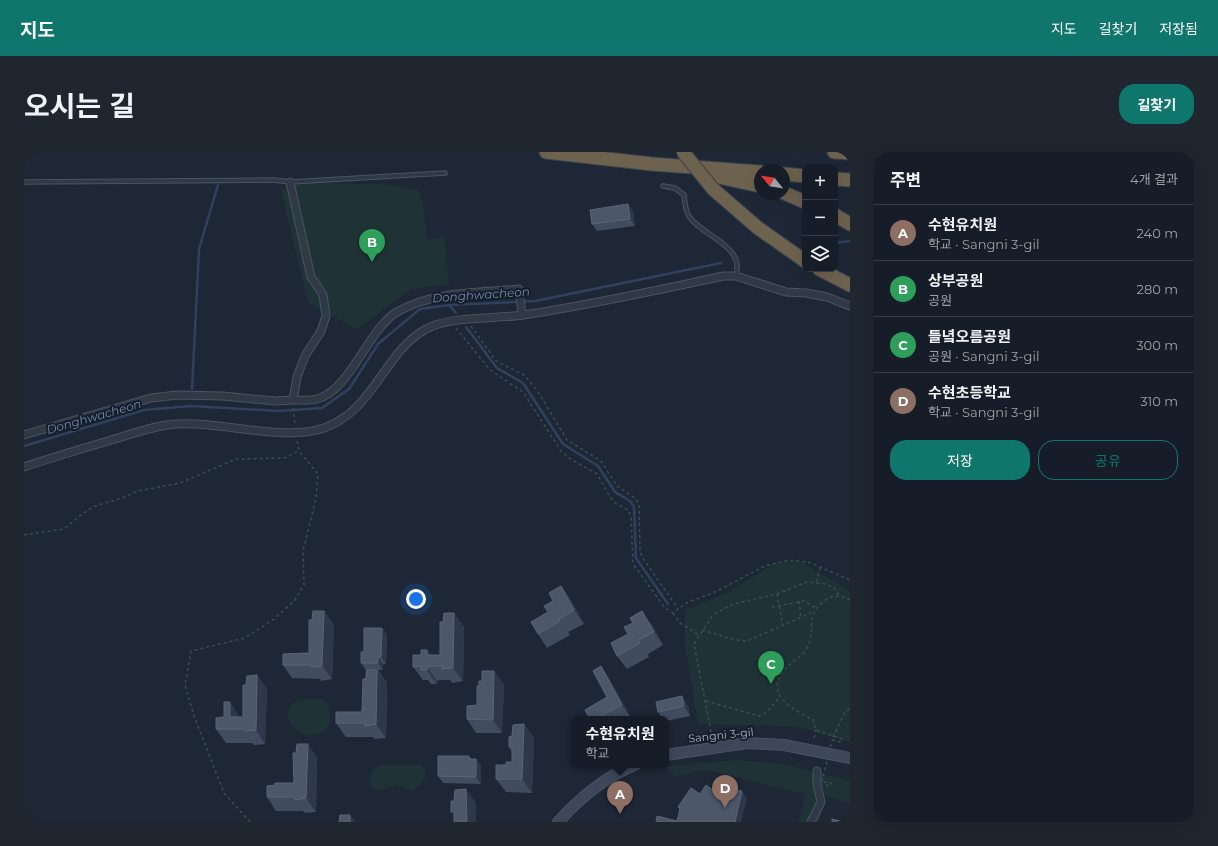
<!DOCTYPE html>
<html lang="ko">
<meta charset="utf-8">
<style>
:root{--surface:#161d28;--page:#1f2630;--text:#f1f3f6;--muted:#9ea2a8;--line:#353b45;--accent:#0f766e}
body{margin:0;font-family:Montserrat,"Noto Sans KR",sans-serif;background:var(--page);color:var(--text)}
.controls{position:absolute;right:12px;top:12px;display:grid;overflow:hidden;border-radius:8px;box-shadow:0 4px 16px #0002}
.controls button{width:36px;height:36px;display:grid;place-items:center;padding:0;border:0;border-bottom:1px solid var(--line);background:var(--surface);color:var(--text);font:20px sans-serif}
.compass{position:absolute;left:730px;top:12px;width:36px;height:36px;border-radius:50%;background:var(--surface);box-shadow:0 4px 16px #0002;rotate:300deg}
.you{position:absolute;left:392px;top:447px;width:14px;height:14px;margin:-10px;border:3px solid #fff;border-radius:50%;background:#1a73e8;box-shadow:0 0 0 6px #1a73e833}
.badge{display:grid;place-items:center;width:26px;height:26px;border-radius:50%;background:var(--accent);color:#fff;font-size:13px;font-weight:700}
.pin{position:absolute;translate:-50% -33px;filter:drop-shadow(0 1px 2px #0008)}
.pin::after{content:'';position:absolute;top:21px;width:14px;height:12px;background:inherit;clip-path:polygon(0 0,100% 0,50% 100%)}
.popup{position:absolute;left:547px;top:564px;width:98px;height:52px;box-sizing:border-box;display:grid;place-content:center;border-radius:8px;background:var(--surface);filter:drop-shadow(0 1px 3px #0005);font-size:13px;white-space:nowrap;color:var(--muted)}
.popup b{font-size:15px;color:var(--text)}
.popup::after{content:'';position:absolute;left:50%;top:100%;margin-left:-8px;border:8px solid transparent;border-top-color:var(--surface)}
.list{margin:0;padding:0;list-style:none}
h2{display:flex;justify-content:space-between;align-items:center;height:52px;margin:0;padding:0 16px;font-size:17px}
h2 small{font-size:13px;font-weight:400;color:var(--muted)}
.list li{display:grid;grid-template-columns:26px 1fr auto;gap:12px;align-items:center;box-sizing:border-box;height:56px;padding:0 16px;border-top:1px solid var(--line)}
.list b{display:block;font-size:15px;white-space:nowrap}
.list p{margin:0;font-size:13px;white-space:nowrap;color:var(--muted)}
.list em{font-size:13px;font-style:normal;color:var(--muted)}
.actions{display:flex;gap:8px;padding:12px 16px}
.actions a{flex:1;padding:9px 0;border:1px solid var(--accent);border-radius:16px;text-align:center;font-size:14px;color:var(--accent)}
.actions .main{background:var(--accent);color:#fff}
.icon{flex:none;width:22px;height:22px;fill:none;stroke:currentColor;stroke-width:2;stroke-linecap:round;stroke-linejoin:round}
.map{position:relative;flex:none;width:826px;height:670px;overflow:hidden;border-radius:16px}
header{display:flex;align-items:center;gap:24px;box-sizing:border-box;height:56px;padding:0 20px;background:var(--accent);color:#fff}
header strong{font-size:19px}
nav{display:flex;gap:22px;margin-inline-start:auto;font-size:14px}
.intro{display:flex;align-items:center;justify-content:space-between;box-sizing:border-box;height:96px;padding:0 24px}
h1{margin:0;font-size:28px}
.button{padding:10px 18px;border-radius:16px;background:var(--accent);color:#fff;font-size:14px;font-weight:700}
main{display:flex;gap:24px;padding:0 24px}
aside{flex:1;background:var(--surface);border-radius:16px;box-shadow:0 4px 16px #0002}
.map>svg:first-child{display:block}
.green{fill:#1f3337}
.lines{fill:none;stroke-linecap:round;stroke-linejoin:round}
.stream{stroke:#2f415f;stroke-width:2.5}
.lane-casing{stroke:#4b5362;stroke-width:5.5}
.street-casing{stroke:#4b5362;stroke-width:9}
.secondary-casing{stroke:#4b5362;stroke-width:12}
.highway-casing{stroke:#3b4351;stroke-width:15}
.path{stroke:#394f52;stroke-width:1.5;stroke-dasharray:3 3;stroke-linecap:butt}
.lane{stroke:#303946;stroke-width:3.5}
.street{stroke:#303946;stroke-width:7}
.secondary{stroke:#3e475a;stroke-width:10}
.highway{stroke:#6d624d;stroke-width:13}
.highway-bridge-casing{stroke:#3b4351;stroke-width:15;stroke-linecap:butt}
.path-bridge{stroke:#394f52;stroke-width:1.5;stroke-dasharray:3 3;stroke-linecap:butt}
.highway-bridge{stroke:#6d624d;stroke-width:13}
.wall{fill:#414c5f}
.shaded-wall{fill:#2e384a}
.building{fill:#4c576a;stroke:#5b6578}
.labels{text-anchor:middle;stroke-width:4;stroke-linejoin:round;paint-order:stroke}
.street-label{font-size:11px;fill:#aab3c4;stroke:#161e2a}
.water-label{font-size:12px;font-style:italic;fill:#6f88af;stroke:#161e2a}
</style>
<header>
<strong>지도</strong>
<nav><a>지도</a><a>길찾기</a><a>저장됨</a></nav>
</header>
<div class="intro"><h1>오시는 길</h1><a class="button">길찾기</a></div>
<main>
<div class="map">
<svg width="826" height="670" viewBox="0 0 826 670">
<rect width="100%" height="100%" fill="#1d2736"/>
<g class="green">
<path d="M275,31L356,32L395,38L398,47L403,87L420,85L425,132L387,137L333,177L284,151L257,38Z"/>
<path d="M774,408L826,439V590L770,574L674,572L661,493V458L705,440L751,411Z"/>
<path d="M275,548C282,547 292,546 298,548C310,552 307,573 300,580C275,593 248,560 275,548Z"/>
<path d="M710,608L760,612L826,629V651L801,644L795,670H775L781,642L679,617L652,625L641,615Z"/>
<path d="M358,613H396L401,617V627L390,638H385L373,633C362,635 349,647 345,628L349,617Z"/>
</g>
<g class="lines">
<g class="stream">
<path d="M811,91L826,89"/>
<path d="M425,153L432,161"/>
<path d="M442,175L473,216L499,231L539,292L574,314L591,340L606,349L610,355L612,406L644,452"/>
<path d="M168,237L175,97L194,33"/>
<path d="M0,294L120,258L167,254L255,259L298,256L325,237L354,192L396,157L425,153L511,149L697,111"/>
</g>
<g class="lane-casing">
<g id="lane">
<path d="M0,30L250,28L266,30L421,21"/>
<path d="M639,34L651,36L660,43C661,50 661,58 665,64C677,84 721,93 712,123"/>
</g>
</g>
<g class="street-casing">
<g id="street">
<path d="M269,248C277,248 286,249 293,247C326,239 344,177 373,160C409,139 454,141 495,137L498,163"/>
<path d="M0,283L127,246L153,243L199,244L251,249L269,248L273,225L281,204L297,179L302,164L299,143L287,125L266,30"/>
<path d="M0,315C29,305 58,297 87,288C109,282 131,273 153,272C197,269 260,290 300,276C351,258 359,201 402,177C426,164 470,167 499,163C566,153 633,138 700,124H712L762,140L782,141L803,145L826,154"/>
<path d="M787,670L797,650L793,633V619"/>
</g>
</g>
<g class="secondary-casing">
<g id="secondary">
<path d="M642,603L723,591L760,593L826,606"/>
<path d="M534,670C556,646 580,625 611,613"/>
</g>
</g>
<g class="highway-casing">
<g id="highway">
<path d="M522,0L628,12L736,20"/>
<path d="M810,0L826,1"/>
<path d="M681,22L736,34"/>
<path d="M760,22L781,24"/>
<path d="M811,27L826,28"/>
<path d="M689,37L734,76L781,109"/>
<path d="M760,41L781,50"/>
<path d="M811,63L826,72"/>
<path d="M795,117L826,133"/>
</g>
</g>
<g class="path">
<path d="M447,174L472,209L500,223L513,238L543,288L577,309L593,334L611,346L615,352L616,398L618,405L654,457"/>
<path d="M432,176L466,218L499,240L537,299L545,306L573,322L586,345L591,351L604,358L607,365L609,412L641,456L649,461L662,451L691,440L741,414L765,408L784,410L826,428"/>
<path d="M269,256L271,272"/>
<path d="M0,383L40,377L58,362L71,354L98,346L114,339L156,331L212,307L260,306L275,299"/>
<path d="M792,430L796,416"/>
<path d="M753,442L759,474"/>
<path d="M775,449L777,467"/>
<path d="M748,455L780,449L792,456"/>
<path d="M649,461L656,471L675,483"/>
<path d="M678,478L712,488L723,489L789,460"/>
<path d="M682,549L735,564L743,560L756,545"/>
<path d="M687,580L670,492L689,463L709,452L753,442L783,430L802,432L810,436L816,445"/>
<path d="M809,585L821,560L826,556"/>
<path d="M790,586L792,578"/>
<path d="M808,588L817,590L818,587L792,578L789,568C767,556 738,542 763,515C770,508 779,504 783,496C793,477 779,462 803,447C810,443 819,444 826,448"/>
<path d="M800,630L807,631V634L801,633"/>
<path d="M226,670L200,641L170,564L161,533L167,499L221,486L250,467L271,448L280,433L279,399L292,346L294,322L275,299L273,288"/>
</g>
<use href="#lane" class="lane"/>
<use href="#street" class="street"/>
<use href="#secondary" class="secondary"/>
<use href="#highway" class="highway"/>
<g class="highway-bridge-casing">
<path id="highway-bridge" d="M659,0L689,37"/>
</g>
<path class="path-bridge" d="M798,630L808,588"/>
<use href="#highway-bridge" class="highway-bridge"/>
</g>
<g class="wall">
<path d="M604,52L609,59L611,74L573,79L568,72Z"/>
<path d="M537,434L547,448L560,472L544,480L546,483L523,496L514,482Z"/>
<path d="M300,459L310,473L308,527L297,529L296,527L268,526L259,513L285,501L288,468Z"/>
<path d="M430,461L440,475L439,529L428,531L426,528H415L413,529V532H407L404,528H399L389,515L397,503L403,498L407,503H416L419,470Z"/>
<path d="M628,473L639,493L624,502L625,505L603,517L593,504L604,482Z"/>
<path d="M358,476L363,483L362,512H359V518H354L363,531L362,586L350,587L349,585H322L312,571L338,560L342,518L337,511L340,500Z"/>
<path d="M577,514L586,528L607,566L606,567H566L583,545Z"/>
<path d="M233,523L243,537L241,592L230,593L228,591H202L192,577L215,564L216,565H219L222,533Z"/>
<path d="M480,532L478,581H452L443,567L453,553Z"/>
<path d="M658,544L664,554L666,564L642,569V567H639L634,560Z"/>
<path d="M500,572L510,586L508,641L482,640L472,627L482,613L488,610V600L485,595L488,584Z"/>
<path d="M445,604L447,607H452L457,614V632L419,631L414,624Z"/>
<path d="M293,605L292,660L281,661L279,659H252L243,645L270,631Z"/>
</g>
<g class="shaded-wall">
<path d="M604,52L609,59L611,74L606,67Z"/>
<path d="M537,434L547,448L560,472L550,458Z"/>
<path d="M300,459L310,473L308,527L298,514Z"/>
<path d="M618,459L628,473L639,493L630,480Z"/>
<path d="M430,461L440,475L439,529L429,516Z"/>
<path d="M358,476L363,483L362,512L357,505Z"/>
<path d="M403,498L413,512L403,503Z"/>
<path d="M354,505L359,512V518L354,511Z"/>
<path d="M577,514L586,528L607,566L598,553Z"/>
<path d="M403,515L413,529V532L403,518Z"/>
<path d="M353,518L363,531L362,586L352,572Z"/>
<path d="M470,519L480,532L478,581L469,568Z"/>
<path d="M233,523L243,537L241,592L232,578Z"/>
<path d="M658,544L664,554L666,564L660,554Z"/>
<path d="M206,550L215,564L216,577L206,565Z"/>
<path d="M500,572L510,586L508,641L498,627Z"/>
<path d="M284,592L293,605L292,660L282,646Z"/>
<path d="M452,607L457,614V632L452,625Z"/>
<path d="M442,637L452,651V670H443Z"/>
<path d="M718,639L723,646L717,670H711Z"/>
<path d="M326,663L332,670H326Z"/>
</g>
<g class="building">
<path d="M604,52L606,67L568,72L566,58Z"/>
<path d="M537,434L550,458L535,467L536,469L514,482L507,470L524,460L520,454L529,449L525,441Z"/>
<path d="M289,459H300L298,514L287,515V513H259V502L285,501V468H288Z"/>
<path d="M618,459L630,480L614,488L616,491L593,504L587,491L604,482L600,475L609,471L606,466Z"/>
<path d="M420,461H430L429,516L418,517V514H405L403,515V518H397V514L389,515V503H397V498H403V503H416V470H419Z"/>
<path d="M340,476H358L357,505H354V511H337V500H340Z"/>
<path d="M577,514L598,553L572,567H566L561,558L583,545L569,519Z"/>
<path d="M343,518H353L352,572L341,574V571H312V560H338L339,527H342Z"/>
<path d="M458,519H470L469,568L443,567V554L453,553V534H455V529H458Z"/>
<path d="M233,523L232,578L221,579V577H192V566L200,565V550H206V565H219V533H222L223,524Z"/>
<path d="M658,544L660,554L634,560L632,550Z"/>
<path d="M500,572L498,627H472V613H482V610H488V595H485V585L488,584L489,573Z"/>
<path d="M273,592H284L282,646L271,648V645H243V634L251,633V631H270L269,601H272Z"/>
<path d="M414,604H445V607H452V625L414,624Z"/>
<path d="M682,633L693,641L704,643L705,636L718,639L711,670H632L633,664L653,669L656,657L654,655L667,636L676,642Z"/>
<path d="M442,637L443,670H430V660H427V649H430L431,638Z"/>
<path d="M316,663H326V670H315Z"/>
<path d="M808,667L821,670H808Z"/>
</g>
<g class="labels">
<g class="street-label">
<text transform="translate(697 583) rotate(-6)" y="4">Sangni 3-gil</text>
</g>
<g class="water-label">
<text transform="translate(457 143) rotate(-4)" y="4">Donghwacheon</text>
<text transform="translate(70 265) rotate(-16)" y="4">Donghwacheon</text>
</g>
</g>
</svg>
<div class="controls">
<button>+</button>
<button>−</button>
<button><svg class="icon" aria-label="layers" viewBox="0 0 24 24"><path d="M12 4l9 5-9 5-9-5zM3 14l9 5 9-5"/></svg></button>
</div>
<svg class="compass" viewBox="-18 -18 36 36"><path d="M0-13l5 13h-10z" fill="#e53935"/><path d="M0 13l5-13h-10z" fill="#9ea2a8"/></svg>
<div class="you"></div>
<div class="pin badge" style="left:596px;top:662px;background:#8d6e63">A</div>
<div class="popup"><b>수현유치원</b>학교</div>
<div class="pin badge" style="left:348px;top:110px;background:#2e9e5b">B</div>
<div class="pin badge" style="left:747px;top:532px;background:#2e9e5b">C</div>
<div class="pin badge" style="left:701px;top:656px;background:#8d6e63">D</div>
</div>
<aside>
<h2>주변<small>4개 결과</small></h2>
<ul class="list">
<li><span class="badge" style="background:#8d6e63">A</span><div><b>수현유치원</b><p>학교 · Sangni 3-gil</p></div><em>240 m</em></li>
<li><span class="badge" style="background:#2e9e5b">B</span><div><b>상부공원</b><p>공원</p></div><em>280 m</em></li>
<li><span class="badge" style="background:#2e9e5b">C</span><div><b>들녘오름공원</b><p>공원 · Sangni 3-gil</p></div><em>300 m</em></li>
<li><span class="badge" style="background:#8d6e63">D</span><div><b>수현초등학교</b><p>학교 · Sangni 3-gil</p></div><em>310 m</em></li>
</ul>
<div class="actions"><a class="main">저장</a><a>공유</a></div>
</aside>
</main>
